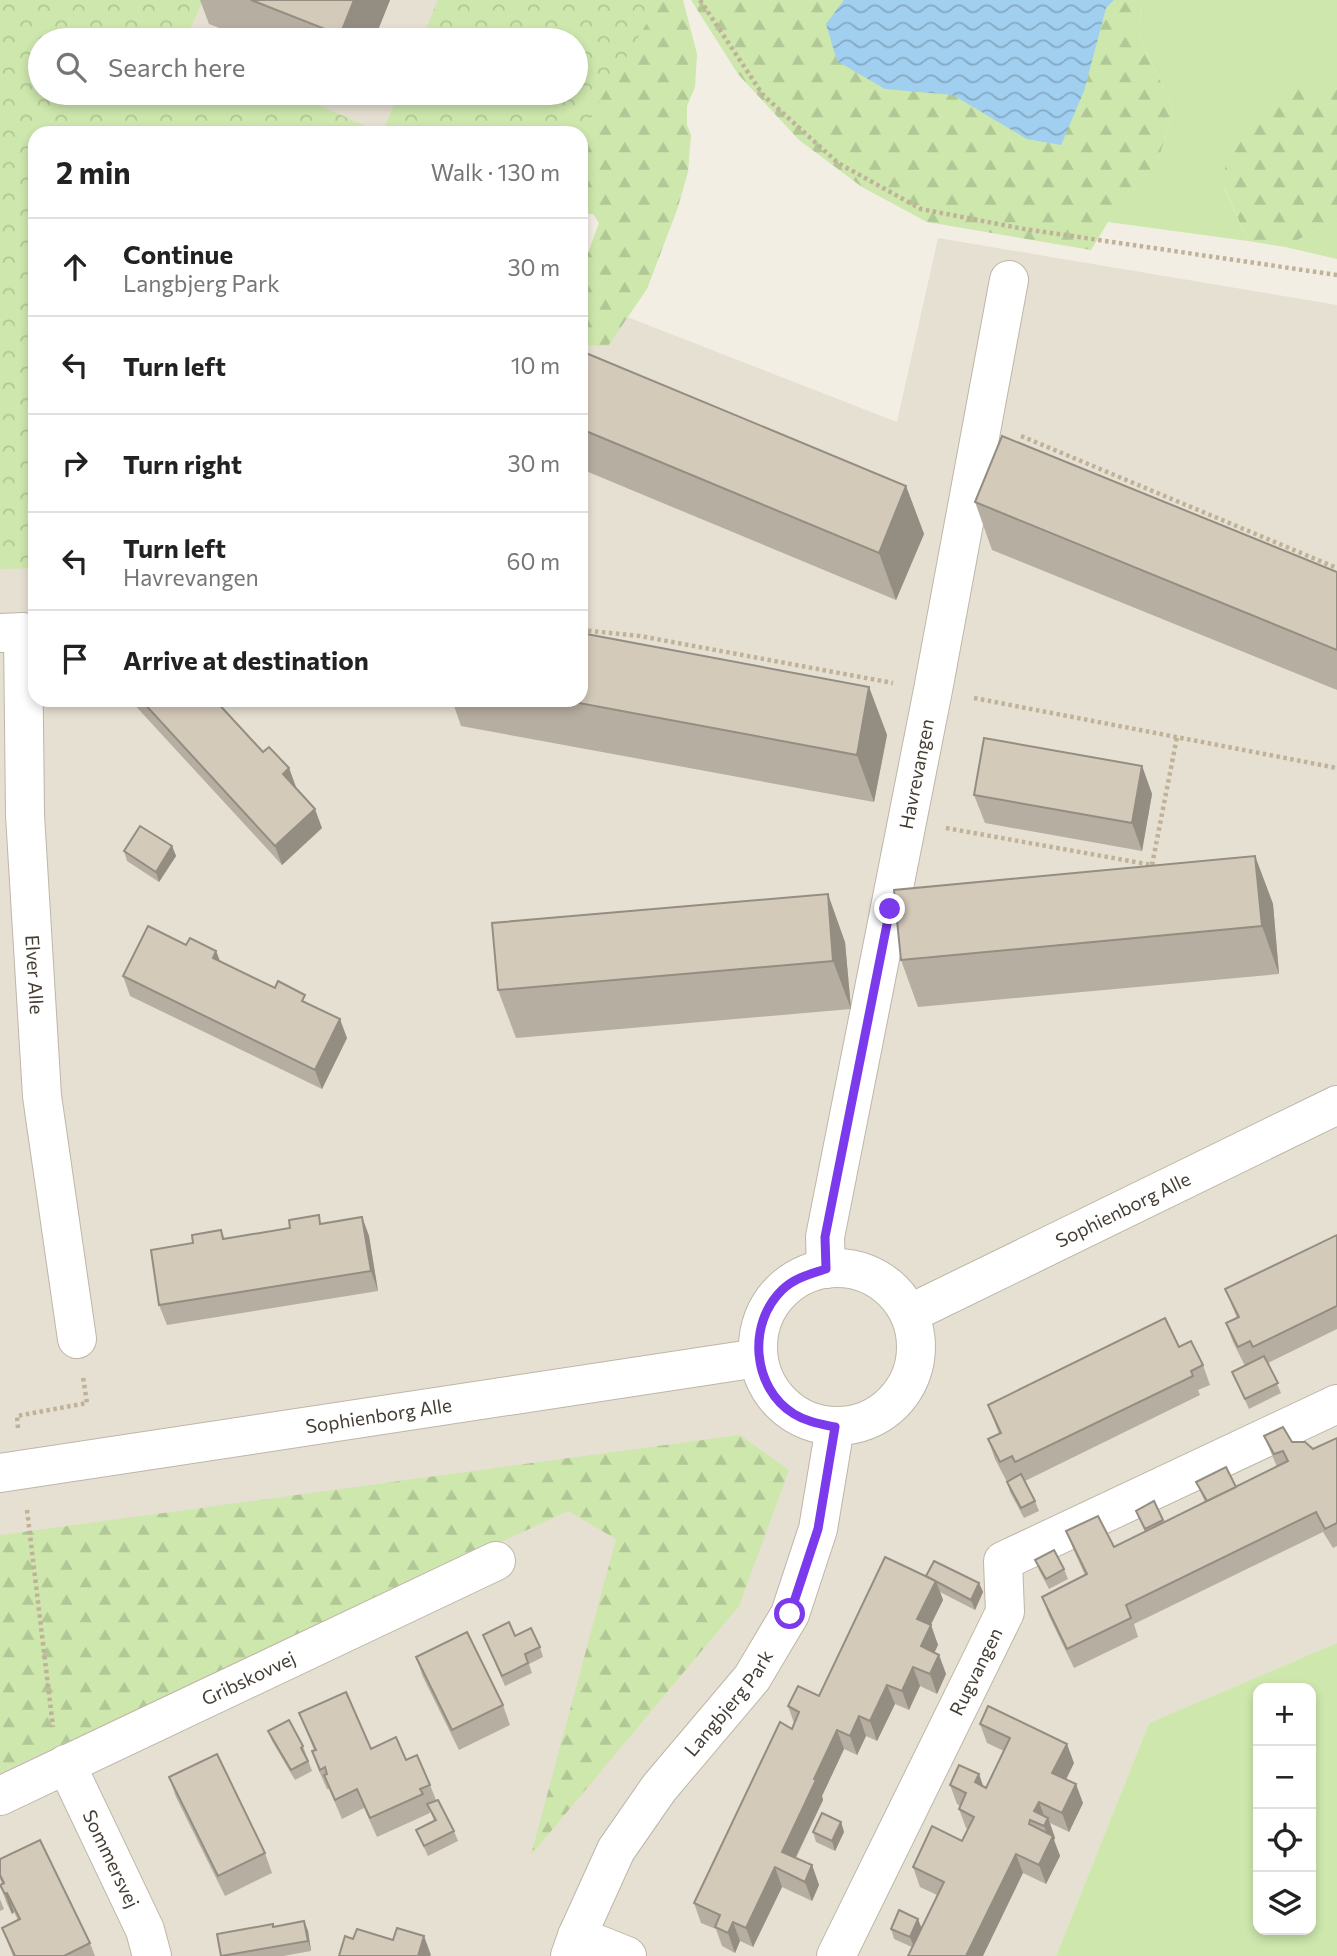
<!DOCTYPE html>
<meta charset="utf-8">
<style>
:root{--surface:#fff;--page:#f6f6f6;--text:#222;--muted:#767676;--line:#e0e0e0}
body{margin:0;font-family:Commissioner,sans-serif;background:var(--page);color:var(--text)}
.controls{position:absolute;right:21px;bottom:21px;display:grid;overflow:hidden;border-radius:14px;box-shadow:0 4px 10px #0003}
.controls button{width:63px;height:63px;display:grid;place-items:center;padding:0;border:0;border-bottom:2px solid var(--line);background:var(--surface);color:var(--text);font:35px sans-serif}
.stop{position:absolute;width:21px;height:21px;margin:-16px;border:5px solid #7c3aed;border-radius:50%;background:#fff}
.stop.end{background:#7c3aed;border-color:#fff;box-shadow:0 2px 7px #0008}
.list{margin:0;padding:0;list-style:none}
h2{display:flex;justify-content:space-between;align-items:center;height:91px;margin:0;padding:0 28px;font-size:30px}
h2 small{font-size:23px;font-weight:400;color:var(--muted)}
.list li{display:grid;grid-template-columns:46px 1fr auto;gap:21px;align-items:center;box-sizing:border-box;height:98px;padding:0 28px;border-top:2px solid var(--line)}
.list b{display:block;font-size:26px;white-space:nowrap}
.list p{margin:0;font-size:23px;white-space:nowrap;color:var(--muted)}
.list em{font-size:23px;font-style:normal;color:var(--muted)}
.icon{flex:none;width:38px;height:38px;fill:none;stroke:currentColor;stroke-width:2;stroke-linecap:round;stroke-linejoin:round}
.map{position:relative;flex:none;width:1337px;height:1956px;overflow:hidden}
.search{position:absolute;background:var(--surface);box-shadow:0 4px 10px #0003;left:28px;top:28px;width:560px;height:77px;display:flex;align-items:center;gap:18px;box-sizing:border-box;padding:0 24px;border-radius:38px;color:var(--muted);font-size:26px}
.panel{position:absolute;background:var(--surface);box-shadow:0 4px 10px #0003;left:28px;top:126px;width:560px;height:581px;border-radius:21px}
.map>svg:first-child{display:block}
.residential{fill:#e6e0d2;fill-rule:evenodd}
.grass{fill:#cde7ad;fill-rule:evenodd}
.forest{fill:url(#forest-firs)}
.park{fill:url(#park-crowns)}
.water{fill:url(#water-waves)}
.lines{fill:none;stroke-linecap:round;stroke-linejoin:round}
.minor-casing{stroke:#beb6a7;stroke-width:40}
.path{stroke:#c0b298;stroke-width:4.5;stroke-dasharray:3.5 3.5;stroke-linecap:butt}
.minor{stroke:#fff;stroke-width:38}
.wall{fill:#b6aea0}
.shaded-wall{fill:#948d82}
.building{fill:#d4caba;stroke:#948d82;stroke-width:2}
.route{stroke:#7c3aed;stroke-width:9}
.labels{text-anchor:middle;stroke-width:7;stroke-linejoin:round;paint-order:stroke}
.street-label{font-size:19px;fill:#453e34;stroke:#fff}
</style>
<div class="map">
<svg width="1337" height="1956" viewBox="0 0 1337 1956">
<defs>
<pattern id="forest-firs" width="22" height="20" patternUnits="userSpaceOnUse" patternTransform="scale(1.75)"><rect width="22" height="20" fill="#cde7ad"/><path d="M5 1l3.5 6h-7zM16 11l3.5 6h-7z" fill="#b1c795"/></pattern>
<pattern id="park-crowns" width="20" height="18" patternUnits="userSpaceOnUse" patternTransform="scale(1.75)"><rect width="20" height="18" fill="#cde7ad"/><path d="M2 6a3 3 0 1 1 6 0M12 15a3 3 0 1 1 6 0" fill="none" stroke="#b1c795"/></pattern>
<pattern id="water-waves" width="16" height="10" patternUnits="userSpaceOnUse" patternTransform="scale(1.75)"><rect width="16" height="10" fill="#a0cff0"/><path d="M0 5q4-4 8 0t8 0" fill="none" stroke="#84a9c3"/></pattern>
</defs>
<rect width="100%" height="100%" fill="#f2eee4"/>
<path class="residential" d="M0,0H661L580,133H35V700H581V299L897,422L938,238L1337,305V1643L1149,1723L1056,1956H0ZM40,40H576V93H40Z"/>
<g class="grass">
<path d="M1145,0H1337V89L1335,87H1288L1224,188L1248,241L1108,222L1158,160L1174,110L1138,34L1142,6Z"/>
<path d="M1337,218V259L1285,247Z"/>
<path d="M1337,1643V1956H1056L1149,1723ZM1311,1688V1930H1258V1688Z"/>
</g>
<g class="forest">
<path d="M646,0H683L697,54L695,87L687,106V125L691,135L688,172L677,210L647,289L608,346L586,345L581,272L599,223L593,214H581V133H562Z"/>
<path d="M691,0H1145L1142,6L1138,34L1174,110L1158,160L1108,222L1091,250L927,222L862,187L799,140L738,74Z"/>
<path d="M1289,87H1335L1337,89V218L1285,247L1248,241L1224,187L1226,157L1249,112Z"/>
<path d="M740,1435L789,1470L739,1606L531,1855L616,1539L568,1511L0,1773V1535Z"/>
</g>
<g class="park">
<path d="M0,0H203L185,40H40V93H292L381,133H35V568L0,569Z"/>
<path d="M438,0H661L580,133H382L399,93H576V40H421Z"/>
</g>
<path class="water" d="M844,0H1114L1106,8L1084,91L1061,145L1027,139L953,95L885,89L837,61L826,24Z"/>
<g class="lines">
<g class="minor-casing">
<g id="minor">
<path id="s1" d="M0,633L23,632L25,815L42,1096L77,1339"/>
<circle cx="837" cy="1347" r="79"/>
<path id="s2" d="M826,1269L825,1237L933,690L1009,280"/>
<path id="s3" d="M909,1314L1337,1105"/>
<path id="s4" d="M0,1473L758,1358"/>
<path id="s5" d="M66,1764L145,1930L152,1956"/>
<path id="s6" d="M0,1796L496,1561"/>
<path d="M577,1936L627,1956"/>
<path id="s7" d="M570,1956L577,1936L616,1850L659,1788L752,1678L790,1614L818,1529L835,1427"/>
<path id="s8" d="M836,1956L1005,1612L1003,1561L1337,1404"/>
</g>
</g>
<g class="path">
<path d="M700,0L763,95L838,163L921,209L1024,229L1337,275"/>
<path d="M1021,436L1337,568"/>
<path d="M581,630L640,636L893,683"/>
<path d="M974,698L1337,768"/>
<path d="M946,828L1152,865"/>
<path d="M1152,865L1177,737"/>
<path d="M18,1428L17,1416L87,1403L83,1377"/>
<path d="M27,1510L53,1727"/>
</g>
<use href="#minor" class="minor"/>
</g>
<g class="wall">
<path d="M200,0H390L374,40H250L209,24Z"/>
<path d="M581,351L906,486L924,534L896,600L581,469Z"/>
<path d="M975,502L1337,572V690L992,550Z"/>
<path d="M869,687L887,735L874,802L461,726L452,700H581Z"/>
<path d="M130,700H219L220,705L263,752L289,768L296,788L322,828L282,865Z"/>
<path d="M1142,766L1152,794L1142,851L985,823L974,795Z"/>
<path d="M172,846L176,856L159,882L127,861L124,851Z"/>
<path d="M1255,856L1273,904L1279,974L918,1007L901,960Z"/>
<path d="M845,942L851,1009L516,1038L498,990Z"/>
<path d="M186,945L216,951L220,962L308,1003L347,1038L322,1089L130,996L123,976Z"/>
<path d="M362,1217L369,1236L378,1291L167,1325L159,1305L193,1243L221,1230L225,1239Z"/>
<path d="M1337,1235V1329L1268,1363L1281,1393L1249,1409L1232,1372L1245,1366L1233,1342L1226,1323L1237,1318L1225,1289Z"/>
<path d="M1179,1347L1203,1365L1210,1385L1198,1390L1200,1395L1025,1481L1035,1501L1039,1511L1024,1518L1010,1492L1007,1482L995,1459L988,1439L999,1434L988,1405Z"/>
<path d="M1264,1436L1292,1442L1313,1449L1337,1438V1546L1333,1548L1323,1532L1134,1624L1138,1637L1074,1668L1049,1616L1042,1597L1085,1575L1074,1551L1066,1531L1114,1547L1145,1532L1136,1511L1154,1501L1164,1522L1205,1502L1196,1482L1236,1487L1277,1467L1272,1455Z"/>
<path d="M1035,1560L1064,1569L1068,1579L1049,1589L1039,1570Z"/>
<path d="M926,1576L979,1583L983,1592L975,1610L940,1592L943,1600L931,1625L938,1645L934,1653L939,1655L946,1674L937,1694L920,1686L909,1710L895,1704L877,1741L866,1736L857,1755L844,1749L822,1796L823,1800L796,1858L812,1865L819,1885L812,1901L782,1887L753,1947L740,1941L735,1953L722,1946L716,1929L701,1923L694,1903L792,1729L794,1723L788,1706L819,1696Z"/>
<path d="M483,1635L515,1636L540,1647L543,1657L529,1664L532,1673L505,1686Z"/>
<path d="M416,1657L503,1705L510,1725L459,1750L423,1677Z"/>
<path d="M299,1713L371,1749L406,1760L430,1785L436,1800L454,1831L458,1841L428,1856L416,1830L434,1821L429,1808L430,1813L377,1837L364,1808L342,1819L329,1789H327L319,1771L312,1751L314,1750Z"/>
<path d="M980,1724L1074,1763L1066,1779L1083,1803L1069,1832L1050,1823L1055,1838L1054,1840L1060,1856L1046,1884L1023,1873L912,1947L894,1939L891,1929L921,1928L937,1895L920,1887L913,1867L962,1841L968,1829L966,1828L959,1809L960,1806L957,1804L950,1785L979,1774L983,1787L986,1788L1004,1751L987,1743Z"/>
<path d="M268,1731L303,1746L312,1771L295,1780L272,1741Z"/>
<path d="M169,1777L265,1853L272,1873L225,1896L176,1797Z"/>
<path d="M841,1822L844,1832L835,1851L816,1842L813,1832Z"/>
<path d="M0,1859L90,1943L95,1956H13L2,1928L18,1920L14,1912L12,1914L7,1904L0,1885L2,1884L0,1879Z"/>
<path d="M0,1899L4,1909L0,1911Z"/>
<path d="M304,1921L308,1931L311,1951L283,1956H221L274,1927Z"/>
</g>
<g class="shaded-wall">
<path d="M354,0H390L374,40H342L340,35Z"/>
<path d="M906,486L924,534L896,600L879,553Z"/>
<path d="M869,687L887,735L874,802L857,755Z"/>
<path d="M1142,766L1152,794L1142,851L1132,823Z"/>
<path d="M289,768L296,787L290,793L283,774Z"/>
<path d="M315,809L322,828L282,865L275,846Z"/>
<path d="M172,846L176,856L159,882L156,872Z"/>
<path d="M1255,856L1273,904L1279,974L1262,926Z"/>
<path d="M828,894L845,942L851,1009L833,961Z"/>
<path d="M216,951L224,971L213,958Z"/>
<path d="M340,1019L347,1038L322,1089L315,1070Z"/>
<path d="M362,1217L369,1236L378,1291L371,1271Z"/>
<path d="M936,1581L943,1600L924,1638L917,1619Z"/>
<path d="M979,1583L983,1592L975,1610L971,1600Z"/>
<path d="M931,1625L938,1645L928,1666L921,1646Z"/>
<path d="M939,1655L946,1674L937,1694L930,1674Z"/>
<path d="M913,1667L920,1686L909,1710L902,1691Z"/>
<path d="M887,1685L895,1704L877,1741L870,1721Z"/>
<path d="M859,1716L866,1736L857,1755L850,1736Z"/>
<path d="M837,1730L844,1749L822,1796L823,1800L789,1871L782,1852L814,1779Z"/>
<path d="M1067,1744L1074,1763L1060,1792L1052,1773Z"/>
<path d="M979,1774L986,1794L975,1782Z"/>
<path d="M1076,1784L1083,1803L1069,1832L1062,1813Z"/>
<path d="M1039,1802L1046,1821L1034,1811Z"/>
<path d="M1048,1818L1055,1838L1054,1840L1060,1856L1046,1884L1039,1865L1050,1842L1044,1826Z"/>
<path d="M841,1822L844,1832L835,1851L832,1841Z"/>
<path d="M1016,1854L1023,1873L983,1956H966Z"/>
<path d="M812,1865L819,1885L812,1901L805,1882Z"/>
<path d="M775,1867L782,1887L753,1947L746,1928Z"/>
<path d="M7,1893L14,1912L12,1914L5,1894Z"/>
<path d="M918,1919L922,1929L914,1947L910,1937Z"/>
<path d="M304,1921L308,1931L311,1951L308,1941Z"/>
<path d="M733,1922L740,1941L735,1953L728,1933Z"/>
<path d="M424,1936L431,1955L430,1956H418Z"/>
</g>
<g class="building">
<path d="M251,0H354L340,35Z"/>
<path d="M581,351L906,486L879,553L581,429Z"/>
<path d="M1002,436L1337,572V650L975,502Z"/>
<path d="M581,633L869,687L857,755L563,700H581Z"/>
<path d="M141,700H215L263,752L269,747L289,768L283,774L315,809L275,846Z"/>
<path d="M984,738L1142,766L1132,823L974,795Z"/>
<path d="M140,826L172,846L156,872L124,851Z"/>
<path d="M1255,856L1262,926L901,960L894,890Z"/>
<path d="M828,894L833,961L498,990L492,923Z"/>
<path d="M148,926L186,945L190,938L216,951L213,958L275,988L278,981L305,995L302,1001L340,1019L315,1070L123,976Z"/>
<path d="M319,1215L320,1224L362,1217L371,1271L159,1305L151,1250L193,1243L192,1235L221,1230L223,1239L290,1228L289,1220Z"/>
<path d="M1337,1235V1306L1253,1347L1250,1341L1238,1347L1226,1323L1239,1317L1225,1289Z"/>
<path d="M1165,1318L1179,1347L1191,1341L1203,1365L1191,1371L1193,1376L1015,1462L1012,1456L1000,1462L988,1439L1001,1433L988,1405Z"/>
<path d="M1264,1356L1278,1383L1245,1399L1232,1372Z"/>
<path d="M1283,1427L1292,1442H1305L1313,1449L1337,1438V1523L1325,1529L1316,1512L1126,1605L1131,1618L1067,1649L1042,1597L1087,1574L1066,1531L1098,1516L1114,1547L1288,1461L1283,1451L1274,1454L1264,1436Z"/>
<path d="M1226,1467L1236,1487L1207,1501L1196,1482Z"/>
<path d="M1021,1474L1035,1501L1021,1508L1007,1482Z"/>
<path d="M1154,1501L1163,1520L1145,1529L1136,1511Z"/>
<path d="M1054,1550L1064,1569L1046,1579L1035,1560Z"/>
<path d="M885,1557L936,1581L917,1619L931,1625L921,1646L939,1655L930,1674L913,1667L902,1691L887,1685L870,1721L859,1716L850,1736L837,1730L814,1779L816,1780L782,1852L812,1865L805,1882L775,1867L746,1928L733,1922L728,1933L715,1927L720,1915L694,1903L780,1722L792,1729L799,1712L788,1706L798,1686L819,1696Z"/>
<path d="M934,1561L979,1583L971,1600L926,1576Z"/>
<path d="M509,1622L515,1636L531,1628L540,1647L525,1654L528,1663L502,1676L483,1635Z"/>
<path d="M467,1632L503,1705L452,1730L416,1657Z"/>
<path d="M346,1692L371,1749L396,1737L406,1760L417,1755L430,1785L420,1789L423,1794L370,1818L357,1789L335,1800L324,1775L327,1774L325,1767L320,1770L312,1751L316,1750L299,1713Z"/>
<path d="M988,1706L1067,1744L1052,1773L1076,1784L1062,1813L1039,1802L1034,1811L1048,1818L1044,1826L1030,1820L1029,1824L1053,1836L1039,1865L1016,1854L966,1956H908L944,1882L913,1867L932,1826L962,1841L974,1817L959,1809L966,1793L950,1785L959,1765L979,1774L975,1782L986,1788L1010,1738L980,1724Z"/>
<path d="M289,1720L303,1746L301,1748L308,1761L291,1770L268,1731Z"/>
<path d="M217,1754L265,1853L218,1876L169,1777Z"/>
<path d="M438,1800L454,1831L424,1846L416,1830L436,1820L427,1804Z"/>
<path d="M822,1813L841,1822L832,1841L813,1832Z"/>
<path d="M40,1840L90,1943L64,1956H15L2,1928L20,1919L7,1893L5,1894L0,1885L4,1883L0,1875V1859Z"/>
<path d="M899,1910L918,1919L910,1937L891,1929Z"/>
<path d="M304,1921L308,1941L221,1956L217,1934L273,1924V1927Z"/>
<path d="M397,1928L424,1936L418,1956H339L345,1936L353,1939L357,1929L393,1940Z"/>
</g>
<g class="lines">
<path class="route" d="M790,1614L818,1529L835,1427C821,1424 807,1422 794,1414C752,1388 747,1324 782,1290C794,1278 810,1274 826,1269L825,1237L890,909"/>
</g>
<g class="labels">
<g class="street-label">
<text dy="7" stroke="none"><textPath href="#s2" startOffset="504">Havrevangen</textPath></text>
<text dy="7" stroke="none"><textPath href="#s1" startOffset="366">Elver Alle</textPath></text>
<text dy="7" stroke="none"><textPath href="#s3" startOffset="238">Sophienborg Alle</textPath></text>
<text dy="7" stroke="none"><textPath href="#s4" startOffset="383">Sophienborg Alle</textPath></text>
<text dy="7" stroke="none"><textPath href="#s8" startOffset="317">Rugvangen</textPath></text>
<text dy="7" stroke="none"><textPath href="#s6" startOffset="275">Gribskovvej</textPath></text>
<text dy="7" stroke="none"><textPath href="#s7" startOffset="301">Langbjerg Park</textPath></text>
<text dy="7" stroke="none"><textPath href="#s5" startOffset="105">Sommersvej</textPath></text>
</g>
</g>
</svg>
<div class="controls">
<button>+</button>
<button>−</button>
<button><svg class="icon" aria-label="locate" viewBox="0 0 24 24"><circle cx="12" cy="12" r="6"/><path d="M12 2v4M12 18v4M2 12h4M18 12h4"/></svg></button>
<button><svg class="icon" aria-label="layers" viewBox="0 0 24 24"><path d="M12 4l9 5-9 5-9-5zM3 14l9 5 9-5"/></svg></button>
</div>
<div class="stop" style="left:790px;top:1614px"></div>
<div class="stop end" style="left:890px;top:909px"></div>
<div class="search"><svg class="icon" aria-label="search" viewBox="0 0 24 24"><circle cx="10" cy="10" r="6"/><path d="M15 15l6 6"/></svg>Search here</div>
<section class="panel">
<h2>2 min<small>Walk · 130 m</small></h2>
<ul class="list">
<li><svg class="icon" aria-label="ahead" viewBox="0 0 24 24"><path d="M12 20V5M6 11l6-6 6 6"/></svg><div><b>Continue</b><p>Langbjerg Park</p></div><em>30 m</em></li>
<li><svg class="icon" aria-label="left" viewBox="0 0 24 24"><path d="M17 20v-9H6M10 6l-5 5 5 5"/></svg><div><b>Turn left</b></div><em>10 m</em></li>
<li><svg class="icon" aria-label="right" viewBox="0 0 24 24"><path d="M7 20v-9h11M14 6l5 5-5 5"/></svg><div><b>Turn right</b></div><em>30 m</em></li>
<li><svg class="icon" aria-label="left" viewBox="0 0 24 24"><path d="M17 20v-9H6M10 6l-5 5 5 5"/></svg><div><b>Turn left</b><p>Havrevangen</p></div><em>60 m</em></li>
<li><svg class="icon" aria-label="arrive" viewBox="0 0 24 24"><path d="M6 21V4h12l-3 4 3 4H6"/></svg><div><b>Arrive at destination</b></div></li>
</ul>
</section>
</div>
